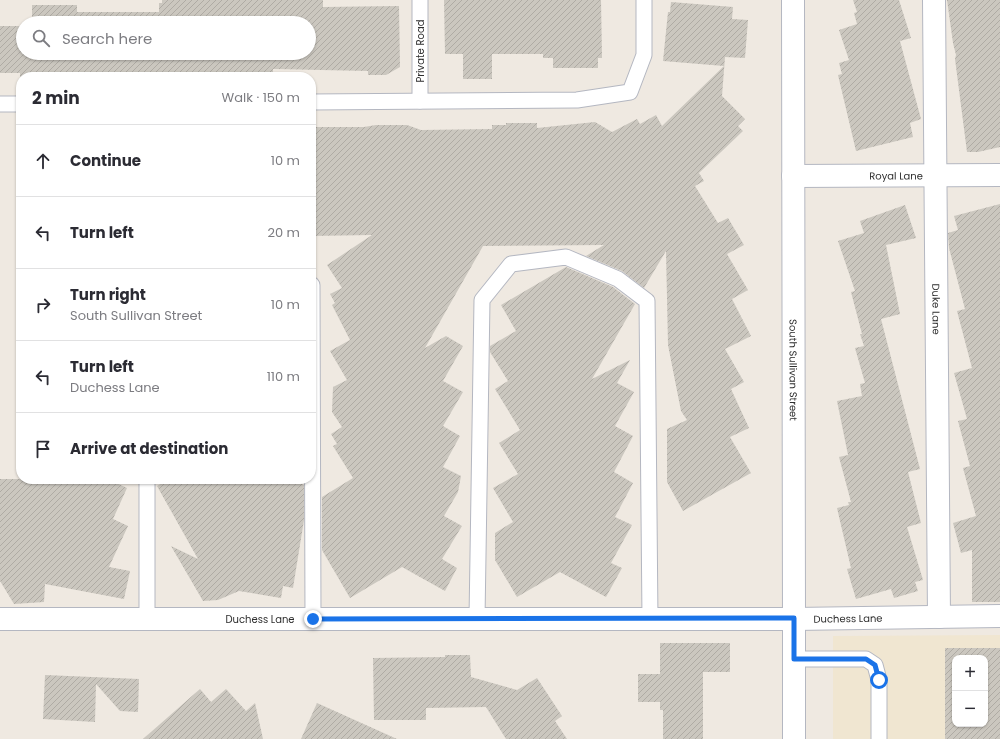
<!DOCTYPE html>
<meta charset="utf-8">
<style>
:root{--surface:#fff;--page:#f2f2f3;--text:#2b2b33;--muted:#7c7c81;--line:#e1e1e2}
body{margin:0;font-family:Poppins,sans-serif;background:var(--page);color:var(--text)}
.controls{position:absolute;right:12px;bottom:12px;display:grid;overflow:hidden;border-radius:8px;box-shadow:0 1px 3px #0004}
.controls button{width:36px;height:36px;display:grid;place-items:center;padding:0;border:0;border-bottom:1px solid var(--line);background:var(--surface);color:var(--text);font:20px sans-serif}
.stop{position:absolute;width:12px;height:12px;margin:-9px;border:3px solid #1a73e8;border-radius:50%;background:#fff}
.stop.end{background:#1a73e8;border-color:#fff;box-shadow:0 1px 4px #0008}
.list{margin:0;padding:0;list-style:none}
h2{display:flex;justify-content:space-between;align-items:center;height:52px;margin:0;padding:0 16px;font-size:17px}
h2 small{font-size:13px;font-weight:400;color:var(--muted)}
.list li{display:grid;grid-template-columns:26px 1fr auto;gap:12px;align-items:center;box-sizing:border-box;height:72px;padding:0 16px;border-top:1px solid var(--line)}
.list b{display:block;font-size:15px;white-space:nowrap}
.list p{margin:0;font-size:13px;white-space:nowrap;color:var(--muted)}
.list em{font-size:13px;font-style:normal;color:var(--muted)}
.icon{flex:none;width:22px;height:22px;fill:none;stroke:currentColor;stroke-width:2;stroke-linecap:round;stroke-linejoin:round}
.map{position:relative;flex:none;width:1000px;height:739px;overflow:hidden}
.search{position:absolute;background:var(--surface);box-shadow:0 1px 3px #0004;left:16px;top:16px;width:300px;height:44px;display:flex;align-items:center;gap:10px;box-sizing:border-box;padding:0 14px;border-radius:22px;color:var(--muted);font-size:15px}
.panel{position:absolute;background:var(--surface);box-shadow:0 1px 3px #0004;left:16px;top:72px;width:300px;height:412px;border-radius:16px}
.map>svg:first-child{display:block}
.education{fill:#f0e6d1;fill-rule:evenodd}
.building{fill:url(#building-hatch);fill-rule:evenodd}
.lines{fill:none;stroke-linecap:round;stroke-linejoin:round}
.service-casing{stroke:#b4b7c1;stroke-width:17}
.minor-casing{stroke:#b4b7c1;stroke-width:24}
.tertiary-casing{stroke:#b4b7c1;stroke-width:24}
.service{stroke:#fff;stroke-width:15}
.minor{stroke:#fff;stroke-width:22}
.tertiary{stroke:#fff;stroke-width:22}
.route{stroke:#1a73e8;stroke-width:5}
.labels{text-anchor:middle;stroke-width:3.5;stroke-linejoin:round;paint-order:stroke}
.street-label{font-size:10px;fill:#2e2e2e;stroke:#fff}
</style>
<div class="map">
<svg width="1000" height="739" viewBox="0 0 1000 739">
<defs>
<pattern id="building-hatch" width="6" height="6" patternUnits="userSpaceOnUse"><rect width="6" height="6" fill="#cbc7bf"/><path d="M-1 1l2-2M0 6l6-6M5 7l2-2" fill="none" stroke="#afaba4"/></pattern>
</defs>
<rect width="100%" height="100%" fill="#efe9e1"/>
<path class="education" d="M1000,635V739H833V636ZM955,658H985V724H955Z"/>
<g class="building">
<path d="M162,0H323V7L399,6L400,67L386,75H368V71L273,69V73H193V74H130V77H20V73H0V26H23V53H309V23H32V5H77V12H159V3H162Z"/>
<path d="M444,0H601L602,58H598V68H553V58H543V54H492V79H463V54H445Z"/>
<path d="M853,0H899L911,38L900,41L921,119L910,123L913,137L856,151L838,75L842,74L839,63L849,60L839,30L857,24L854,13L857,12Z"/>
<path d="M947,0H1000V147L978,152H967L955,59L956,55L953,43Z"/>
<path d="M671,2L733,7L732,19L748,20L745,58L725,57L722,96L745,119L738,126L743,131L699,173L704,181L695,186L718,223L728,218L744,245L727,254L748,290L732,299L751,336L725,349L744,382L731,389L749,428L730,437L751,473L683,511L667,482V429L687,420L681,411L668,345L666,251L644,288L622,271L586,256L604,245L483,246L425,348L446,336L463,346L443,381L463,392L443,426L460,436L443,467L461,476L458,492L444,516L462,526L442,559L457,568L445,591L402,567L350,598L322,550V496V497L353,478L333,446L337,444L331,434L342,427L332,412L333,387L347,380L330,351L350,340L332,305L335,303L330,294L342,288L327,265L372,235L311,236V127H364L376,125H407L421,130L492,129V125H506V123H537V128L595,122L612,132L637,119L640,124L656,115L662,126L724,66L663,61L668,12H670Z"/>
<path d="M1000,204V602H972V550L961,553L953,523L976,516L963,468L970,466L958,421L967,419L954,373L972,368L957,311L965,309L949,248L948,233L958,230L954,216Z"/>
<path d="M905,205L916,238L886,245L900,314L881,319L920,469L908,472L921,523L907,527L923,580L915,582L918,591L894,598L891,589L856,599L847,569L851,568L837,508L849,505L848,502H851L839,457L848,455L837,401L862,396L860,384L865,383L855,348L864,346L860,334H862L851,292L855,291L838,241L864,233L860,221Z"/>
<path d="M566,267L613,287L635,304L592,379L630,360L617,383L634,392L615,426L633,436L614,472L633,483L615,517L632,525L611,563L622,568L606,597L560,572L517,597L495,560V533L513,522L493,488L518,474L499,443L520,430L495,389L508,381L490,352V346L516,331L501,305Z"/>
<path d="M0,479H108L127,488L113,519L128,526L109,567L130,571L124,599L45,584L44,602L14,604L0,581Z"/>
<path d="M169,479H294L304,485V520L293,588L283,586L281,598L239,591L218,600L203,601L171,546L198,559L157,486Z"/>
<path d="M660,643H730V672H703V739H663V710H660V702H638V674H660Z"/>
<path d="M945,648H1000V739H945ZM955,658H985V724H955Z"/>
<path d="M445,655H470L471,677L517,690L537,678L562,716L555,721L567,739H506L486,707L426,708V720H374L373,658L445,657Z"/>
<path d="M45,675L139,679L138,712L120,711L96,684L95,722L43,719Z"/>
<path d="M200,689L211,702L226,689L246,711L255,703L263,739H143Z"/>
<path d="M317,703L397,739H301Z"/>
</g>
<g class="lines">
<g class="service-casing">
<g id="service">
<path d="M420,101V0"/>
<path d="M311,102L577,100L630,92L644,55V0"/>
<path d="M0,104H21"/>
<path d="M311,284L312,285L313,619"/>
<path d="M147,479V619"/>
<path d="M477,619L482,300L511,264L566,257L618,279L647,301L650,619"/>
<path d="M794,659H866L875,665L879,680V739"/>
</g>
</g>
<g class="minor-casing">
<g id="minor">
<path id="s1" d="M793,0L794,619"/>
<path id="s2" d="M934,0L939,617"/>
<path id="s3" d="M793,176L1000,175"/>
<path id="s4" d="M0,619H794L1000,616"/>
</g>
</g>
<g class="tertiary-casing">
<path id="tertiary" d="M794,619V739"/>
</g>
<use href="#service" class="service"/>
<use href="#minor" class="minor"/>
<use href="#tertiary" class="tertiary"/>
</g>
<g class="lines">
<path class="route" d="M313,619L794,618V659H866L875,665L879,680"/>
</g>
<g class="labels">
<g class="street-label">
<text transform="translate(420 51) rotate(-90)" y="4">Private Road</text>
<text dy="4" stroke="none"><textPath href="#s3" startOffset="103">Royal Lane</textPath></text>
<text dy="4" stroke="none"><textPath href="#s2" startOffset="309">Duke Lane</textPath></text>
<text dy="4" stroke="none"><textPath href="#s1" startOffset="370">South Sullivan Street</textPath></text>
<text dy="4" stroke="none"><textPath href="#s4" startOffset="848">Duchess Lane</textPath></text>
<text dy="4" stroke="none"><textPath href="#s4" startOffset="260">Duchess Lane</textPath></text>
</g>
</g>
</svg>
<div class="controls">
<button>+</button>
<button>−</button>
</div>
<div class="stop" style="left:879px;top:680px"></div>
<div class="stop end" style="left:313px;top:619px"></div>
<div class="search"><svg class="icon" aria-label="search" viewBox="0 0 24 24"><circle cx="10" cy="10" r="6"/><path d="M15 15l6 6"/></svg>Search here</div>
<section class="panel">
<h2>2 min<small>Walk · 150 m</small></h2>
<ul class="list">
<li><svg class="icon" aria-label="ahead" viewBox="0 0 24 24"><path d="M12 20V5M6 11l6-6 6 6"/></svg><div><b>Continue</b></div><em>10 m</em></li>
<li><svg class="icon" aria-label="left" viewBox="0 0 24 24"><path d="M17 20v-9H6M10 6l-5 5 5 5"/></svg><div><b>Turn left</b></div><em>20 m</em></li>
<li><svg class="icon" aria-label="right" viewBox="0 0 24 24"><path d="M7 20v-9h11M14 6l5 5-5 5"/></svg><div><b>Turn right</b><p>South Sullivan Street</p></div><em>10 m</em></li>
<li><svg class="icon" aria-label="left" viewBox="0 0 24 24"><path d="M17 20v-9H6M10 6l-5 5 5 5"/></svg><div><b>Turn left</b><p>Duchess Lane</p></div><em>110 m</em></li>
<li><svg class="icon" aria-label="arrive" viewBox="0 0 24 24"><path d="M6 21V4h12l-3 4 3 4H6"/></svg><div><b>Arrive at destination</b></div></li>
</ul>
</section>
</div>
